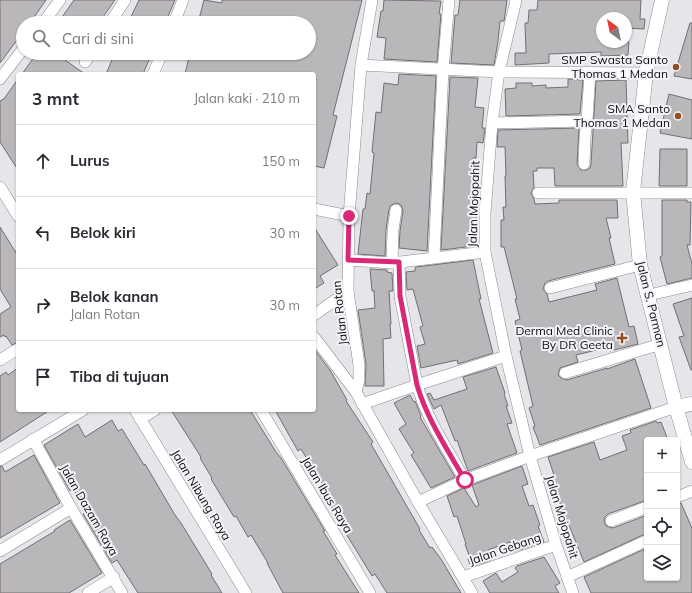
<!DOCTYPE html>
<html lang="id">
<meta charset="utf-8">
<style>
:root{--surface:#fff;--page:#f2f2f3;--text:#2b2b33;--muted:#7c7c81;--line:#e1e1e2}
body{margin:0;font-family:Mulish,sans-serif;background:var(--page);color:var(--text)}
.controls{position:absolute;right:12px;bottom:12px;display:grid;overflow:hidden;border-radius:4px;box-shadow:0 1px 3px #0004}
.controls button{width:36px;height:36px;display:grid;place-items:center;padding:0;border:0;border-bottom:1px solid var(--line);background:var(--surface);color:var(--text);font:20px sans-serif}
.compass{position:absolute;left:596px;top:12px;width:36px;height:36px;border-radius:50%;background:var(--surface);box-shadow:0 1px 3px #0004;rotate:327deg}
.stop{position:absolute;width:12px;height:12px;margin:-9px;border:3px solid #db2777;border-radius:50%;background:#fff}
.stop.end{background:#db2777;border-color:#fff;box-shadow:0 1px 4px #0008}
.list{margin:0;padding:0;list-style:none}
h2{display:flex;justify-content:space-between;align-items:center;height:52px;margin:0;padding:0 16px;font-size:17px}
h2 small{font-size:13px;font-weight:400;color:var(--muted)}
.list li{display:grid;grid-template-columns:26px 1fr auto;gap:12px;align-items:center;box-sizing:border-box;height:72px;padding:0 16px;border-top:1px solid var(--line)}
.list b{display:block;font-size:15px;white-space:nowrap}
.list p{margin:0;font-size:13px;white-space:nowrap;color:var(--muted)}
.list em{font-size:13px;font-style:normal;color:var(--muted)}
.icon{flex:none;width:22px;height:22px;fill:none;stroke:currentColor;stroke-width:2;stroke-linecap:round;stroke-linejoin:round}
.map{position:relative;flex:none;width:692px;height:593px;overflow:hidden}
.search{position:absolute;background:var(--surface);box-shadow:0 1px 3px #0004;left:16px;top:16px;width:300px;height:44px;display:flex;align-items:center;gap:10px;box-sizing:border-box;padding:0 14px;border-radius:22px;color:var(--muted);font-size:15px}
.panel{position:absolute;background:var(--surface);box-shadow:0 1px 3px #0004;left:16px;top:72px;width:300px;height:340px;border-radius:4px}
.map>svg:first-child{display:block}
.building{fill:#bab7bb;stroke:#726f73}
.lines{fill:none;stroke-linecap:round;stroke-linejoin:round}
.minor-casing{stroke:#8c8b90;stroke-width:12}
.major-casing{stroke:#8c8b90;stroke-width:15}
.minor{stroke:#fff;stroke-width:11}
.major{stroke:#fff;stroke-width:14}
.route{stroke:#db2777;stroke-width:5}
.poi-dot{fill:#924e22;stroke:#f4f3f8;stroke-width:1.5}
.labels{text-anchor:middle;stroke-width:4;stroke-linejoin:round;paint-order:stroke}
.poi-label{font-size:12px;fill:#0e0e0f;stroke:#f4f3f8;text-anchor:end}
.street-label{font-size:12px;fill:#0e0e0f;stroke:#f4f3f8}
</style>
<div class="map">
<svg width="692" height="593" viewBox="0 0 692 593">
<rect width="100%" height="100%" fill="#e6e5ea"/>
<g class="building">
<path d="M0,0H46L30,23H23V32L0,63Z"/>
<path d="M74,0H115L101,20L97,16L92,23H58Z"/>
<path d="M139,0H175L165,23H128Z"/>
<path d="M204,0L222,3V0H362L333,115L337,116L324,168L314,166V74H185L190,53H309V23H198Z"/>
<path d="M384,0L441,1L439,14H441L437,62L384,59L386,38L377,37L381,11H383Z"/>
<path d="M460,0H507L504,21H500L498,41L494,65L451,63L455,15H458Z"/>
<path d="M538,0H641L640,19H645L644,29L626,28V18H602V42H629L628,55L601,56V52L549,54V63L515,65V53H526L525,23H528L529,10H537Z"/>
<path d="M690,23H692V79L674,76Z"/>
<path d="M37,53H71L65,60L85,74H22Z"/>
<path d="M115,53H152L143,74H106Z"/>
<path d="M399,74L436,76L427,251L399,248L400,231L403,211L401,205L397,203L391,205L389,209L386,230L385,256L358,254L363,209H365L367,193L370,194L374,153L372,152L376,112L381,113L384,83L398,85Z"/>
<path d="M450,77L478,78L475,107L484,108L482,128H485L483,143L477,142L476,158H473L471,177H479L475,233H474V246L441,250Z"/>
<path d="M18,79V170L0,142V101L4,99Z"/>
<path d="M568,79L583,80L580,114L506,116L505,89L516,88V83H532V86L546,85V88L568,87Z"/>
<path d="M626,80L628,143H621L623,186H555L554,168H537V171H533L534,187L531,193L534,199L535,204L559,203V200H617L618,218H606L611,238H609L615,264L548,281L545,283L543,289L547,294L549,302L597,290L595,284L617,278L629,327L634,326L638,344L610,351L609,347L576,355L578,362L560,368L558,375L561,378L567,380L607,368V369L635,359L651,408L540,445L533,427L535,426L529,408L533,406L520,351L522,350L515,321L520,319L515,299H517L504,247H501V220H504L503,207H506L505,176H506L505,147H497L498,130L579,128L577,164L581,170H587L590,168L591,164L596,81Z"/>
<path d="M669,94L692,100V139L660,133Z"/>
<path d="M660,149H687V186H659Z"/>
<path d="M662,200H687V202H691L690,245H687L692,264V278L667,284L660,257L662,256Z"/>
<path d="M0,227L18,256V342L12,345L6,336L5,337L4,335L0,337V314L11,307L0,289Z"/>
<path d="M314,227L338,265L320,276L324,283L314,289Z"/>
<path d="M473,260L481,299H479L493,353L458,364L457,360L421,368L417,346L425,344L420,327L423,326L413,289L407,290L406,272L415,271V268L416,267Z"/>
<path d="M370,269L387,270V272L392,273L393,291H389L391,324H390L391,338L383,339L384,386H365L366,364L358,310L375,308L374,291H372Z"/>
<path d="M692,298V370H691L679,337L684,336L673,304Z"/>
<path d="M314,349L330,370L347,400L346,401L373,442L371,444L420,529L419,530L430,548L432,547L441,559L461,593H387L375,574L372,576L337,519L338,518L326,498L328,497L320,480L301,449L298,451L275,410H314Z"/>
<path d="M496,367L505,393L504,394L508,406H506L512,423L507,424L517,453L468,471L457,440L455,441L441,405L434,409L427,394L430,393L434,400L467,389L463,377Z"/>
<path d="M18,368V410H50L0,442V376L6,372L8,375Z"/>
<path d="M410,395L414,402L415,401L421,416L420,417L455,477L431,488L411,455L414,453L399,429L406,424L394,403Z"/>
<path d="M171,410H250L276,452L281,458L325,531H323L337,554L335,555L359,593H283L267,563H268L251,535L248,537L236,516L234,517L211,479L212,478L200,458L201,457Z"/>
<path d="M112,420L118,431L122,429L144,465L145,464L175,515L181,523L212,574L211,575L222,593H138L117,560L112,563L83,514L87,512L73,489L70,491L44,445L78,424L85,437Z"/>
<path d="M656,421L657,423L661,422L668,440H647V477L644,479L647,488V500L608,514L605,517L604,520L606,526L613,528L647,515V534L643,535L584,562L557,496L552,479L555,478L548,457L594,442L600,460L627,450L622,436L631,433L630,430Z"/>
<path d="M34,455L60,503L0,538V467L2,466L5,472Z"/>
<path d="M522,466L528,484L522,486L529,506L533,505L540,525L538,526L544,542L513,552L510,542L488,550L491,560L471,567L468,559L470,558L465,544H466L457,516L454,517L447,496L464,488L476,507L479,505L472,485Z"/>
<path d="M681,503L692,528V593H591L584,577L647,548V578H677V504Z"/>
<path d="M70,520L102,573L69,593H0V564L55,531L54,530Z"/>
<path d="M544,557L560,583L555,586L559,593H490L483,581L496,573L502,582L518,572L515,568L517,566Z"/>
</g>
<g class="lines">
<g class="minor-casing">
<g id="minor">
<path d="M372,0L361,65L349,216L348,291L359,365V380L356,392L418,502L472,593"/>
<path d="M516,0L499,72L492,123L485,213V252L506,356L530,456L556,545L573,593"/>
<path d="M43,23L60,0"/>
<path d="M110,23L125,0"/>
<path d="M174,23L183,0"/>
<path d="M85,62L91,53"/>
<path d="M361,65L499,72L646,73"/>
<path d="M153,74L162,53"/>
<path d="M0,79L23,49"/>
<path d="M492,123L587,121L590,72"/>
<path d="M584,164L585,137L587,121"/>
<path d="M0,187L18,216"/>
<path d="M538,193H692"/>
<path d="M314,209L349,216"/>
<path d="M434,257L443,70L449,0"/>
<path d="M348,260L392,263L485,252"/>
<path d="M399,262L400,296L417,385C427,419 447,449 465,480"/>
<path d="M392,263L393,230L396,210"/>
<path d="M550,288L640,265"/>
<path d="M649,295L692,285"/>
<path d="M314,315L348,291"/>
<path d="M314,337L356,392"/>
<path d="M0,360L18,349"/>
<path d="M565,373L661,344"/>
<path d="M362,404L417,385L506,356"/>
<path d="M135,410L246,593"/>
<path d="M261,410L370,593"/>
<path d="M140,419L155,410"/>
<path d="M33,439L71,508L122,593"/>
<path d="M0,460L83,410"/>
<path d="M677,497L692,491"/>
<path d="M418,502L465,480L530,456L676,407"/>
<path d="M611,521L647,507"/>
<path d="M0,551L71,508"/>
<path d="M463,577L556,545"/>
<path d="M567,577L646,541"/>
<path d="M88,593L114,577"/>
</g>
</g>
<g class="major-casing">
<g id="major">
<path d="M662,0L646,73L633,192L640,265L676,407L692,462"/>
<path d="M676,407L692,404"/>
</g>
</g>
<use href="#minor" class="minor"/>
<use href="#major" class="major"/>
</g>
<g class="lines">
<path class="route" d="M349,216L348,260L399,262L400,296L417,385C427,419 447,449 465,480"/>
</g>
<g class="poi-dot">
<circle cx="676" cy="67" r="4"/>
<circle cx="678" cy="116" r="4"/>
<path d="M620 332h4v4h4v4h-4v4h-4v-4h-4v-4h4z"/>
</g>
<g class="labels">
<g class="poi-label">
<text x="668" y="64">SMP Swasta Santo<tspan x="668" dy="14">Thomas 1 Medan</tspan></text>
<text x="670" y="113">SMA Santo<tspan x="670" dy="14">Thomas 1 Medan</tspan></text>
<text x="613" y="335">Derma Med Clinic<tspan x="613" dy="14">By DR Geeta</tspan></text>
</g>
<g class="street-label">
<text transform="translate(474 204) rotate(-88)" y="4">Jalan Mojopahit</text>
<text transform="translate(651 304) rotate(76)" y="4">Jalan S. Parman</text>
<text transform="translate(340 313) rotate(-96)" y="4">Jalan Rotan</text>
<text transform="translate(201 495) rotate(59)" y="4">Jalan Nibung Raya</text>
<text transform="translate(327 495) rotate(59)" y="4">Jalan Ibus Raya</text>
<text transform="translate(89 510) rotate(60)" y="4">Jalan Dazam Raya</text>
<text transform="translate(562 517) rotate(73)" y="4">Jalan Mojopahit</text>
<text transform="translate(505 549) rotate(-19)" y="4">Jalan Gebang</text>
</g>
</g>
</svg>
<div class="controls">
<button>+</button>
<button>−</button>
<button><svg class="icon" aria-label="locate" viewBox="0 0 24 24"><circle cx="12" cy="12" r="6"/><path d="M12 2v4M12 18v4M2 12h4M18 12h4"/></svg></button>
<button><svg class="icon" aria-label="layers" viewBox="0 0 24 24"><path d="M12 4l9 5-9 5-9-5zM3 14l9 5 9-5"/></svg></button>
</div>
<svg class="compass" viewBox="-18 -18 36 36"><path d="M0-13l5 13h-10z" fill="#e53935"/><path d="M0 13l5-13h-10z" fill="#7c7c81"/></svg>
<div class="stop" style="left:465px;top:480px"></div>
<div class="stop end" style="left:349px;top:216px"></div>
<div class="search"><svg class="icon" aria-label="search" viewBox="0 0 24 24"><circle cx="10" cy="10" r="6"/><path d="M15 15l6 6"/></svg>Cari di sini</div>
<section class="panel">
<h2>3 mnt<small>Jalan kaki · 210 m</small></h2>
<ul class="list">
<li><svg class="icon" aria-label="ahead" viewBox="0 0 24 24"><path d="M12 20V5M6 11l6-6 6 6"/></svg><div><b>Lurus</b></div><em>150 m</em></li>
<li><svg class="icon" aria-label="left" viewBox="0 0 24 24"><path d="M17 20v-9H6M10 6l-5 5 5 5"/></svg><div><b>Belok kiri</b></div><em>30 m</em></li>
<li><svg class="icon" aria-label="right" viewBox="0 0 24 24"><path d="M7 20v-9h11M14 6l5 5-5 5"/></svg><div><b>Belok kanan</b><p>Jalan Rotan</p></div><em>30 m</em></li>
<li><svg class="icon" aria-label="arrive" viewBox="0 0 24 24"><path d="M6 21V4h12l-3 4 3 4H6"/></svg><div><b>Tiba di tujuan</b></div></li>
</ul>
</section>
</div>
